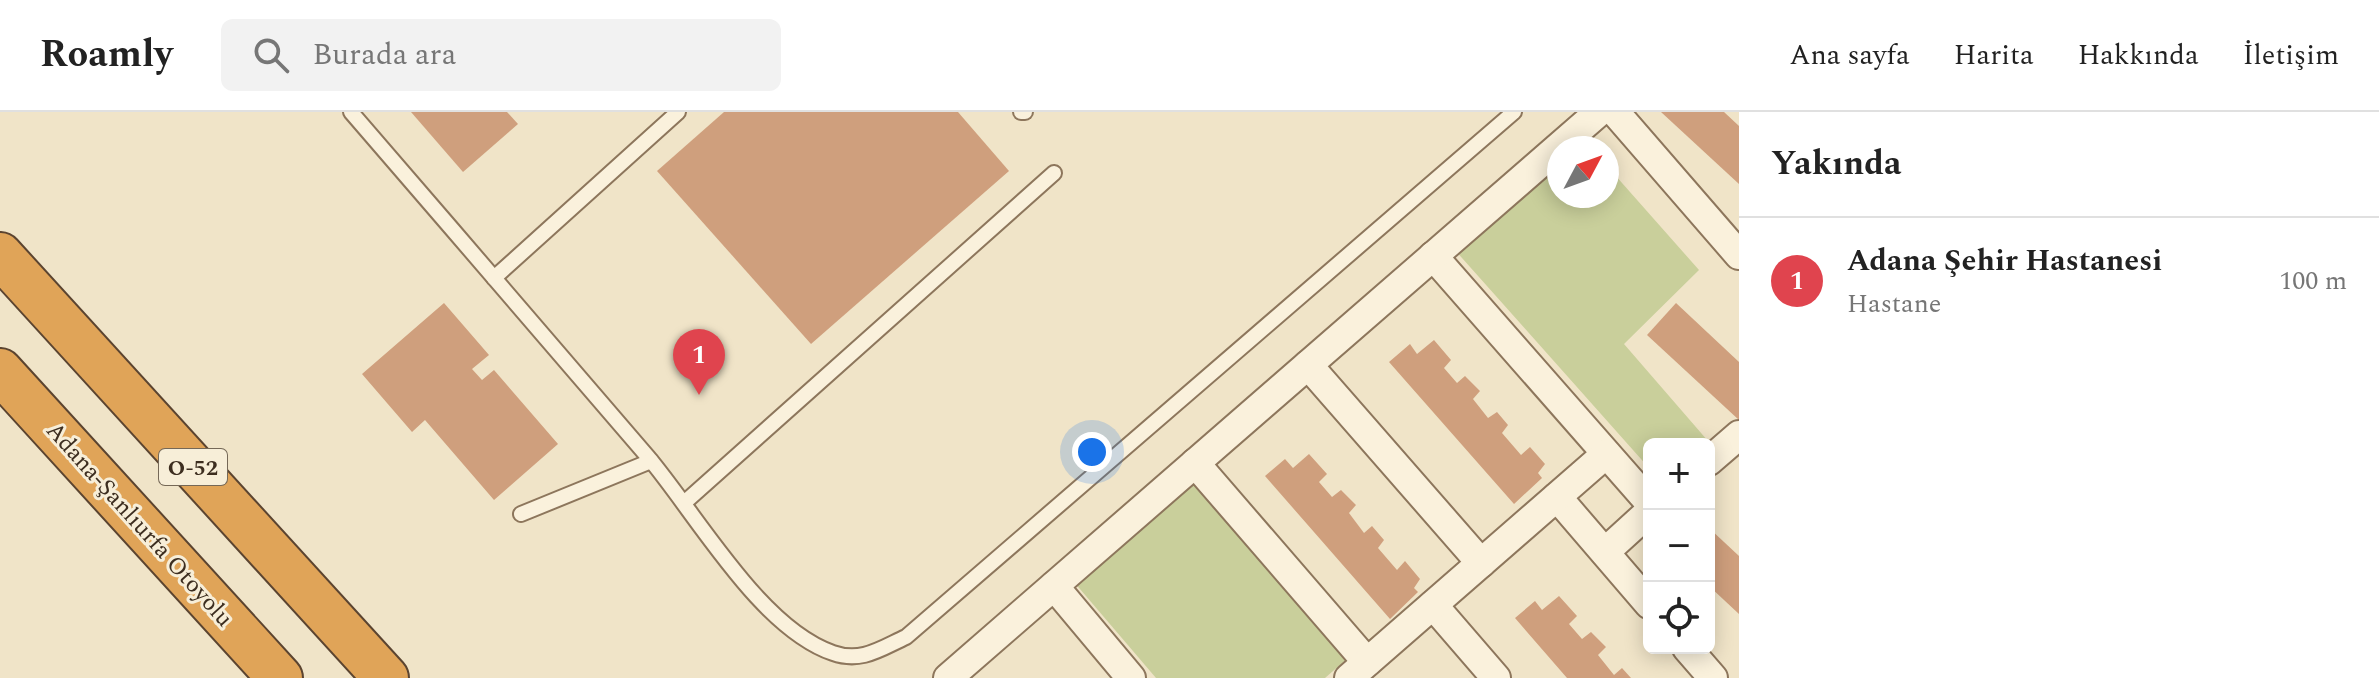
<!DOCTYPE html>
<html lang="tr">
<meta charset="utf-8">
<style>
:root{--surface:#fff;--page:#f2f2f2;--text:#222;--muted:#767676;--line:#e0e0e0;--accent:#b45309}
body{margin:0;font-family:Spectral,serif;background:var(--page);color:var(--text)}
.controls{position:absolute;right:24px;bottom:24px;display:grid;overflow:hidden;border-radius:12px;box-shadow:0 4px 20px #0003}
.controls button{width:72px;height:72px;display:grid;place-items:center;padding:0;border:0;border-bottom:2px solid var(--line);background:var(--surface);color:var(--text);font:40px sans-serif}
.compass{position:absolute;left:1547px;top:24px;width:72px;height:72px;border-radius:50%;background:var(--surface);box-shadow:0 4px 20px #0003;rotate:49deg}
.you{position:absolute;left:1092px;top:340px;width:28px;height:28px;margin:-20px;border:6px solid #fff;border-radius:50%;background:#1a73e8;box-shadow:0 0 0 12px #1a73e833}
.badge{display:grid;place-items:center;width:52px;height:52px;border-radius:50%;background:var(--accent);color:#fff;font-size:26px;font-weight:700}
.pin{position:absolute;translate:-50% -66px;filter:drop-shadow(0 2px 4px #0008)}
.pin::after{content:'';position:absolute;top:42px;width:28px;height:24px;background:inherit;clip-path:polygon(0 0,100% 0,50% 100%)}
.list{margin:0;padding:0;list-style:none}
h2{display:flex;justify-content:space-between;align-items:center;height:104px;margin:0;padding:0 32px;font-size:34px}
h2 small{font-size:26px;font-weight:400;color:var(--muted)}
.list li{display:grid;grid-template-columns:52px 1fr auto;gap:24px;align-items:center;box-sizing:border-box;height:128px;padding:0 32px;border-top:2px solid var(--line)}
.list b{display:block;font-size:30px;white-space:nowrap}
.list p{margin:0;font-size:26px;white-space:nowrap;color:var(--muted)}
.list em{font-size:26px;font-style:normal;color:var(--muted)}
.icon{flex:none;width:44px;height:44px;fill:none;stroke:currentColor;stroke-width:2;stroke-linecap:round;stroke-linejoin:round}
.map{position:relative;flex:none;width:1739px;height:566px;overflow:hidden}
header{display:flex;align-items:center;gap:48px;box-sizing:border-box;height:112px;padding:0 40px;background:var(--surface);border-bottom:2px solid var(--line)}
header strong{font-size:38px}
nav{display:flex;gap:44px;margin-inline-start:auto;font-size:28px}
.search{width:560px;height:72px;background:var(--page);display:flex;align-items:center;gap:20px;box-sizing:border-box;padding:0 28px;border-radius:12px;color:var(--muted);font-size:30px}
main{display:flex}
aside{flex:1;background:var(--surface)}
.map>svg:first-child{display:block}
.green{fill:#c9cf9b}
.building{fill:#cf9f7d}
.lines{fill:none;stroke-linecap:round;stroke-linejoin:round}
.lane-casing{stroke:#8d765c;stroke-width:18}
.street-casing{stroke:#8d765c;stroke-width:32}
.highway-casing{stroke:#5b4430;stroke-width:48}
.lane{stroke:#faf1dc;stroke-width:14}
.street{stroke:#faf1dc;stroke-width:28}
.highway{stroke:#e0a458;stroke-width:44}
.labels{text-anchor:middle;stroke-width:6;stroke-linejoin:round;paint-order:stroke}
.shield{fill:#f7eed8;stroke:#756857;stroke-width:2}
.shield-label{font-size:22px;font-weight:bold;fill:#3d2e20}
.street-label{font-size:24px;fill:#3d2e20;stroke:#f7eed8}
</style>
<header>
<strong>Roamly</strong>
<div class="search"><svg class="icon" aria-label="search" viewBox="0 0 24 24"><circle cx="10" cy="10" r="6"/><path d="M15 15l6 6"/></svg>Burada ara</div>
<nav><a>Ana sayfa</a><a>Harita</a><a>Hakkında</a><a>İletişim</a></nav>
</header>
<main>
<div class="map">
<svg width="1739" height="566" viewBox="0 0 1739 566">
<rect width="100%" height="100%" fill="#f0e4c8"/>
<g class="green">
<path d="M1559,44V84H1607V54L1699,158L1624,232L1708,329L1704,332H1649V356L1454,137Z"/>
<path d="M1193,354L1356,539L1325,566H1156L1068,463Z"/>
</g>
<g class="building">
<path d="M411,0H507L518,12L463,60Z"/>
<path d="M724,0H958L1009,59L811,232L657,59Z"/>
<path d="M1661,0H1724L1739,14V72Z"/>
<path d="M444,191L489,243L472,257L482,268L494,258L558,332L494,388L425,308L412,320L362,262Z"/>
<path d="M1676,191L1739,250V308L1647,223Z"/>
<path d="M1434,228L1451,248L1444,256L1457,271L1465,264L1480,279L1473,287L1488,306L1497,300L1508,313L1502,321L1521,343L1530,335L1545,352L1538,361L1542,366L1514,392L1389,250L1410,232L1417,242Z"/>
<path d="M1309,342L1327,362L1319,370L1332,385L1341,378L1356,393L1349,401L1364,421L1372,414L1384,428L1378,436L1397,458L1405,449L1420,467L1414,476L1418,480L1390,507L1265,364L1285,347L1293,356Z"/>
<path d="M1709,416L1739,444V502L1709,474Z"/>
<path d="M1559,484L1577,504L1569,512L1582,527L1591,520L1606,535L1598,543L1614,563L1622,556L1631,566H1567L1515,506L1535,489L1542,498Z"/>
</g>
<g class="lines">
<g class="lane-casing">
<g id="lane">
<path d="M351,0C450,115 550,230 648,345C697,403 760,516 833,541C861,551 880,537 906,525L1514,0"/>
<path d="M1021,0H1025"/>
<path d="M494,166L678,0"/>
<path d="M684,391L1054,61"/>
<path d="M521,402L651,349"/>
</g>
</g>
<g class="street-casing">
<g id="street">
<path d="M1615,0L1739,143"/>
<path d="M1433,144L1649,390"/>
<path d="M1308,253L1481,451"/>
<path d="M1709,349L1739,323"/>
<path d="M1195,351L1367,550"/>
<path d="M1557,385L1649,492"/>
<path d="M1605,440L1649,400"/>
<path d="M1054,474L1131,566"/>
<path d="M1433,493L1496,566"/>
<path d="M1687,536L1713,566"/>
<path d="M948,566L1599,0"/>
<path d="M1349,566L1606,342"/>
</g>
</g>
<g class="highway-casing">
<g id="highway">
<path d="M0,143L386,566"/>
<path d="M0,259L280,566"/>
</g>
</g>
<use href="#lane" class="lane"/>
<use href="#street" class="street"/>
<use href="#highway" class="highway"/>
</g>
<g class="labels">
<rect class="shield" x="159" y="337" width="68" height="36" rx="6"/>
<g class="shield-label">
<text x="193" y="363">O-52</text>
</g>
<g class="street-label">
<text transform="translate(140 412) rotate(48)" y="8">Adana-Şanlıurfa Otoyolu</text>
</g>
</g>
</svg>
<div class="controls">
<button>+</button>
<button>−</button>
<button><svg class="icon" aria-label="locate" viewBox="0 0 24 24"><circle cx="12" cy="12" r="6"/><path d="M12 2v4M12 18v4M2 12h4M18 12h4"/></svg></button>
</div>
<svg class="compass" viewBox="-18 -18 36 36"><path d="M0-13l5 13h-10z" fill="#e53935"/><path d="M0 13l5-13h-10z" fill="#767676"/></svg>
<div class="you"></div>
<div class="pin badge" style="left:699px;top:283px;background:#e0444e">1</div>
</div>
<aside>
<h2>Yakında<small></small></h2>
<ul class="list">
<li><span class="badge" style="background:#e0444e">1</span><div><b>Adana Şehir Hastanesi</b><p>Hastane</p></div><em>100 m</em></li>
</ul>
</aside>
</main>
